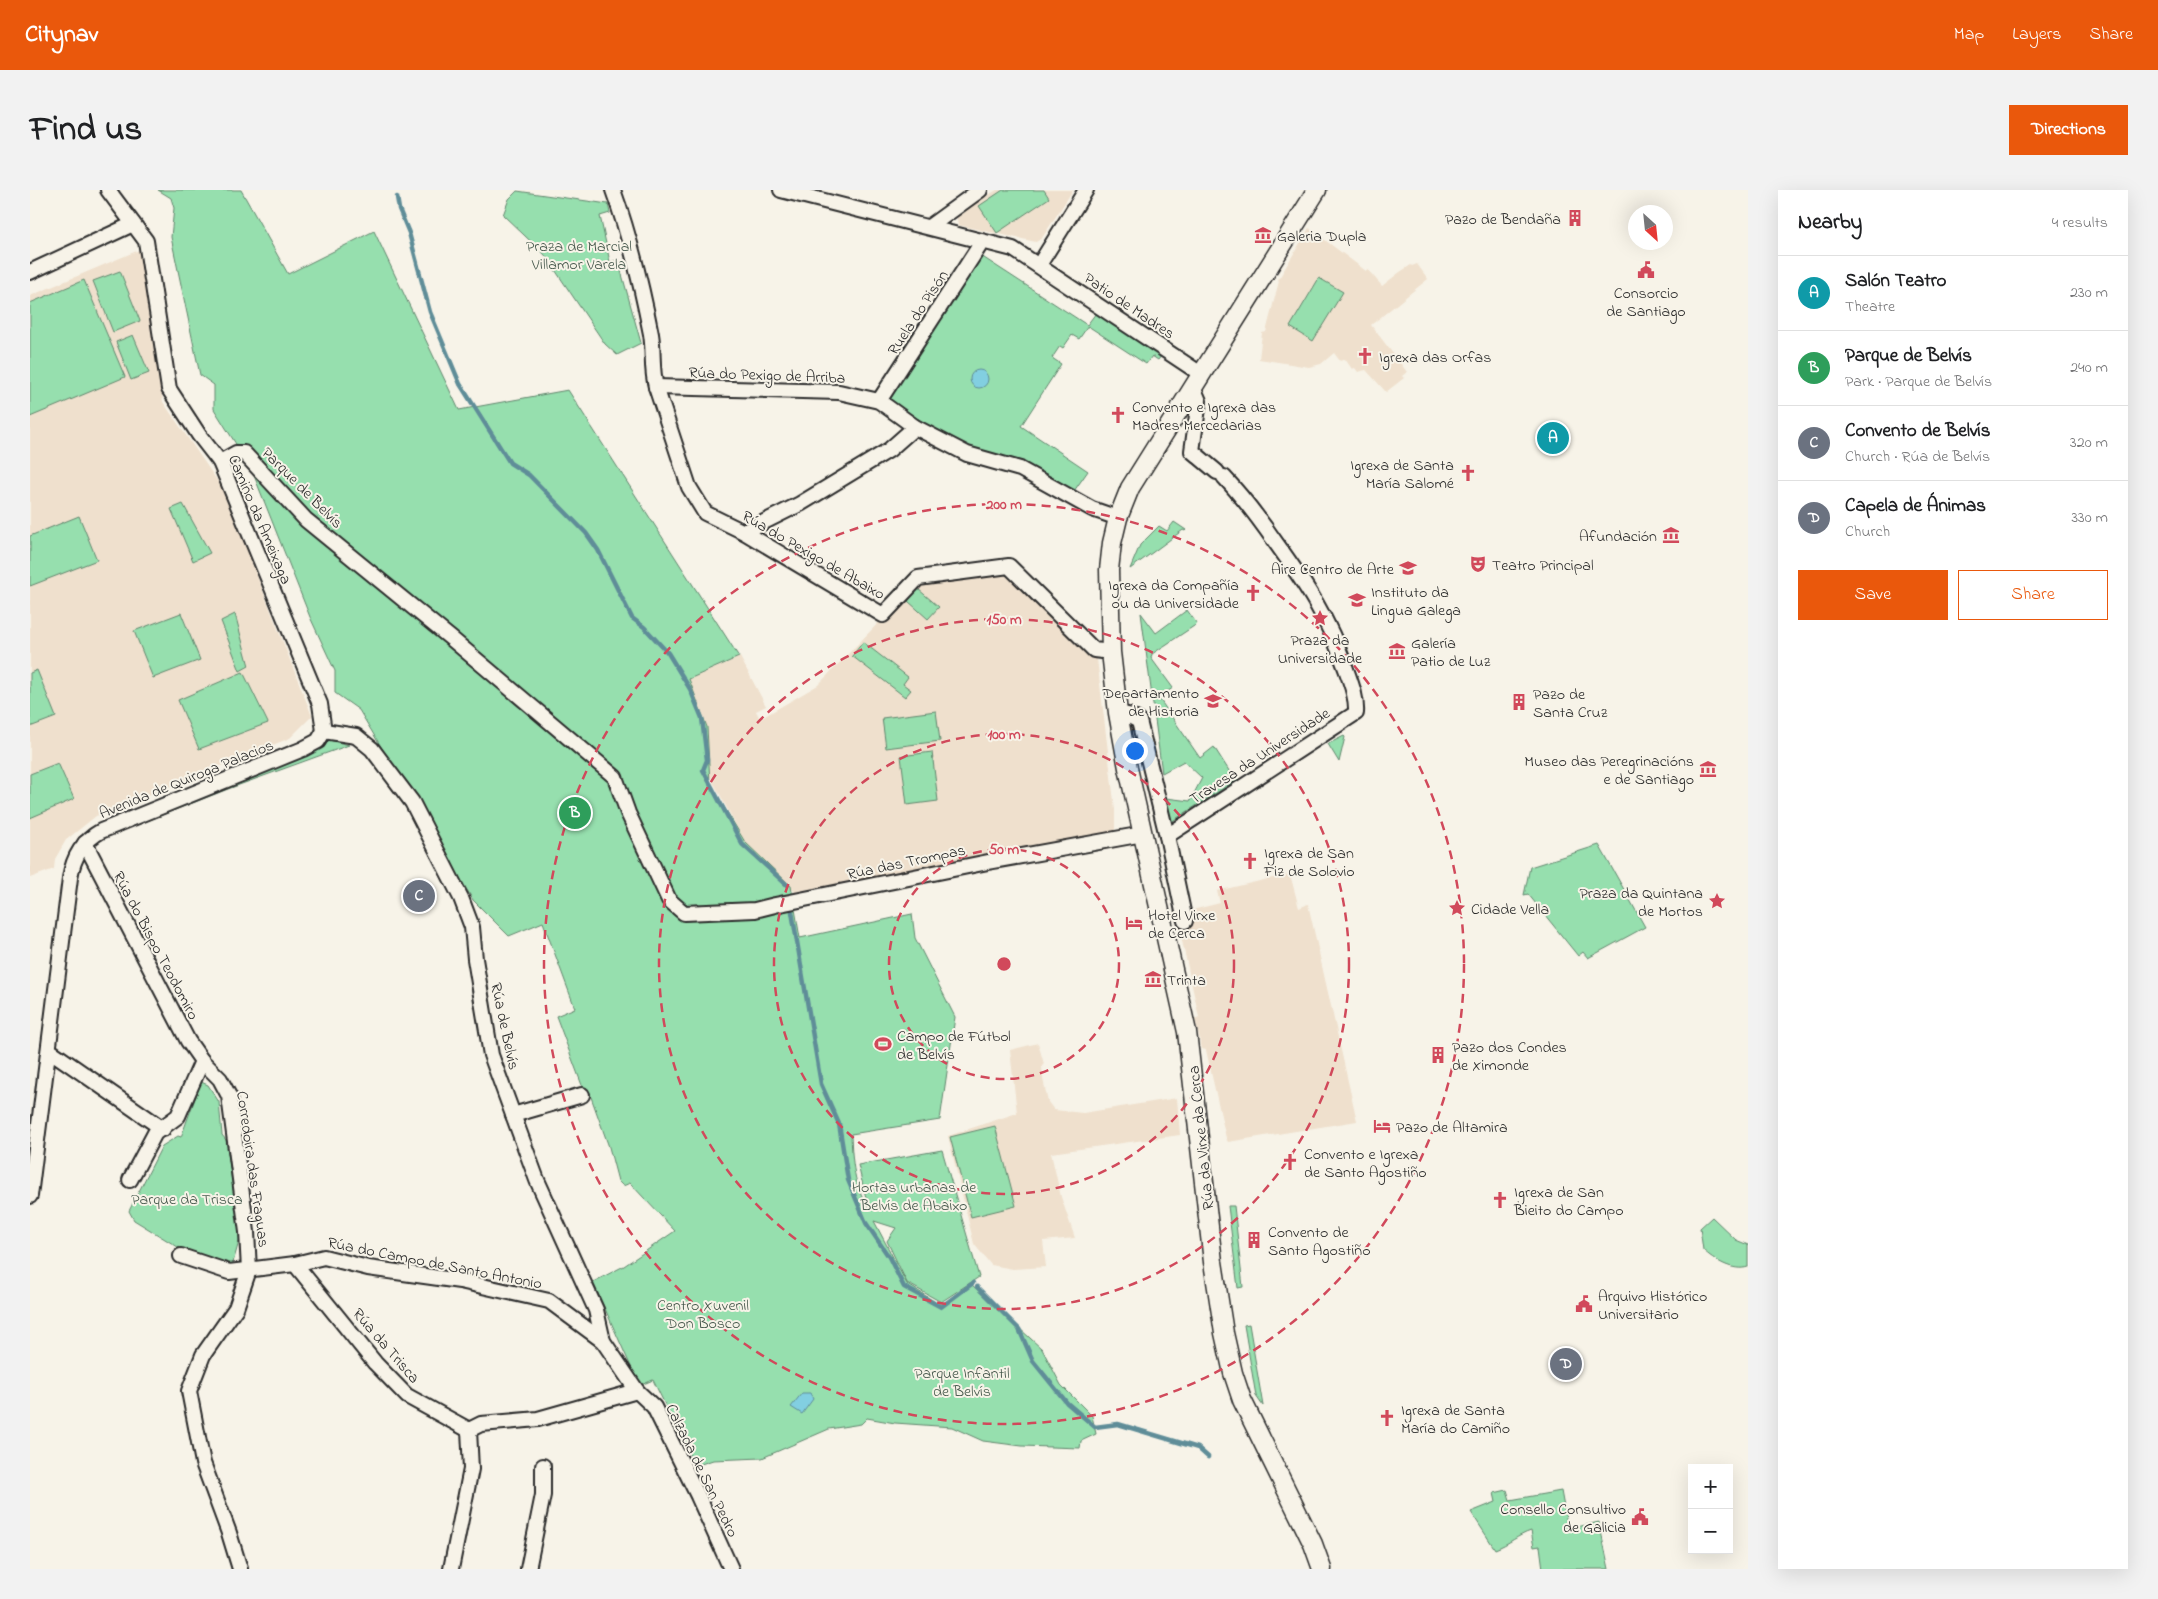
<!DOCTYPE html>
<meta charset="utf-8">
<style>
:root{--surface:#fff;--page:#f2f2f2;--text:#202124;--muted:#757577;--line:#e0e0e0;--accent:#ea580c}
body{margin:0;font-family:"Indie Flower",sans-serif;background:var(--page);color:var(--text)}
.controls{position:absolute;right:15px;bottom:15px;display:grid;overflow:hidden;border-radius:0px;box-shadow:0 5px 20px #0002}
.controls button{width:45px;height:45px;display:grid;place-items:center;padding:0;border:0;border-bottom:1px solid var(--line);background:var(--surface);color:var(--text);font:25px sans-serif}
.compass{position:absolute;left:1598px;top:15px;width:45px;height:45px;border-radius:50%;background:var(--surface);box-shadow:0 5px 20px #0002;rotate:153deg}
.you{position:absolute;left:1104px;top:560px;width:18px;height:18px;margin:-12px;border:4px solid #fff;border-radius:50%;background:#1a73e8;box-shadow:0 0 0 8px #1a73e833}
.badge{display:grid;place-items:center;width:32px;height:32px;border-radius:50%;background:var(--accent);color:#fff;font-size:16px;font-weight:700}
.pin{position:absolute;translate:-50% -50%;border:2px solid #fff;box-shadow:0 1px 5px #0006}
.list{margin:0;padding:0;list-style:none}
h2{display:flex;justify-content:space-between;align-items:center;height:65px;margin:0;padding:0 20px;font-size:21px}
h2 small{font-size:16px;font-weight:400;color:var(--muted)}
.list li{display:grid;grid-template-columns:32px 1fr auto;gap:15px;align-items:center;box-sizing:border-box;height:75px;padding:0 20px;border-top:1px solid var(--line)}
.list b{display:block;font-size:19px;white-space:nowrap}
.list p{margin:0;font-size:16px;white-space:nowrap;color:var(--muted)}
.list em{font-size:16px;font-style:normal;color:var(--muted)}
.actions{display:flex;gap:10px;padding:15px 20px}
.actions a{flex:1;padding:11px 0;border:1px solid var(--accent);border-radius:0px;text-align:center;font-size:18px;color:var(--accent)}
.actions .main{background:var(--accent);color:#fff}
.map{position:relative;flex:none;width:1718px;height:1379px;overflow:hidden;border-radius:0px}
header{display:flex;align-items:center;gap:30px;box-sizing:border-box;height:70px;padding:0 25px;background:var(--accent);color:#fff}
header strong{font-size:24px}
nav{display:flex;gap:28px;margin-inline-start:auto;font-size:18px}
.intro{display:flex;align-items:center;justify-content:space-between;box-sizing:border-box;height:120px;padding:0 30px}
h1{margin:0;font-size:35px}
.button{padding:12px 22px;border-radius:0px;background:var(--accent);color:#fff;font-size:18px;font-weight:700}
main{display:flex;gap:30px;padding:0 30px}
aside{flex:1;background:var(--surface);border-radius:0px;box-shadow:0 5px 20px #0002}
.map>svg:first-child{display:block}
.built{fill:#efe0cd}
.green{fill:#96dfae;stroke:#60856c}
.water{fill:#82cfe1;stroke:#5f8d98}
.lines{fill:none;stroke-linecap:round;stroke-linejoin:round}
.stream{stroke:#5f8d98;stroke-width:4.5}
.minor-casing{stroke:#2b2b2b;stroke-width:18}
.tertiary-casing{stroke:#2b2b2b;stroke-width:21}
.minor{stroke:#f7f3e8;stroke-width:14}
.tertiary{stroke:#f7f3e8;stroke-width:18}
.ring{fill:none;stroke:#d1495b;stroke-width:2.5;stroke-dasharray:9 6}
.labels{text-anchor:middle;stroke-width:4;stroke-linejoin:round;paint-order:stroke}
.poi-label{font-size:16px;fill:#2b2b2b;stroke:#f7f3e8;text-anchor:start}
.park-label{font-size:16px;fill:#46584c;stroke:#f7f3e8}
.street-label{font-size:16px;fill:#2b2b2b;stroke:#f7f3e8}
.centre{fill:#d1495b;stroke:#f7f3e8;stroke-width:2.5}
.ring-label{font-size:15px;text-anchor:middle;font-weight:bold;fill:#d1495b;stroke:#f7f3e8;stroke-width:4;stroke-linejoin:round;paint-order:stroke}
</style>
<header>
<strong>Citynav</strong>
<nav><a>Map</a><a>Layers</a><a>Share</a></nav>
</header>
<div class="intro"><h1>Find us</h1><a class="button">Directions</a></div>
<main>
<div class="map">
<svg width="1718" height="1379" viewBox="0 0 1718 1379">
<rect width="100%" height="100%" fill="#f7f3e8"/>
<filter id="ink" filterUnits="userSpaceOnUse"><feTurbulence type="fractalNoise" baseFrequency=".02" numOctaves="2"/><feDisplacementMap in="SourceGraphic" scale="10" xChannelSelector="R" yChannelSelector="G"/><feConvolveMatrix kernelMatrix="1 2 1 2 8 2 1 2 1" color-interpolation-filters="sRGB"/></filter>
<g filter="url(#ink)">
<g class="built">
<path d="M967,0H1043L1012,48L1006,52L928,35L926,23Z"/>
<path d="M1279,38L1336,81L1338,80L1352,96L1370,82L1381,75L1382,76L1387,74L1398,89L1341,135L1377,182L1372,186L1374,188L1356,202L1336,180L1328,182L1325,178L1322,179L1315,169L1310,171L1304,163L1291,174L1279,177L1229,169L1232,143L1236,142L1249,91L1248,90Z"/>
<path d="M109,60L133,212L193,299L282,526L260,548L66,626L36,650L25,669L24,679L0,688V106Z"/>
<path d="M980,378L1067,469L1085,620V641L765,702L715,652L680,586L677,536L659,489L710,467L736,516L726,521L730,529L788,495L892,388Z"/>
<path d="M1260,684L1269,718L1278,714L1327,931L1198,952L1196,948L1176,860L1172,859L1165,829L1169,827L1146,724L1190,713L1187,701Z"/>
<path d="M1008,853L1014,874L1012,876L1013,889L1018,912L1024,920L1053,923L1147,908L1150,945L1021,963L1031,1007L1045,1048L1013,1051L1016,1077L983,1079L961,1075L944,1054L918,946L987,923L980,860Z"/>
</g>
<g class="green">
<path d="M128,0H211L258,84L344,41L429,220L538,200L709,467L659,489L677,537L680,593L715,652L761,696L770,748L882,724L885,748L925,827L910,930L821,944C822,971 824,997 839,1020L828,975L912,960L949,1087L911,1112L877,1093L857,1051L866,1038L844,1031L877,1094L907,1113H914L941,1094L1012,1159L1031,1195L1062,1226L1066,1244L1051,1251L1050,1258L992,1256L953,1251L922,1237L865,1233L837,1228L831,1234L799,1239L732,1268L683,1270L665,1276L664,1274L623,1190L611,1195L606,1188L563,1092L594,1076L645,1041L600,993L593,996L588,991L579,957L561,907L553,898L526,826L545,818L513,732L479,746L443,710L329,520L305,503V481L280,427L221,278L184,219V195L170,185L141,47L144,18L141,8Z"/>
<path d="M973,0H1014L1019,8L967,43L949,16Z"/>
<path d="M487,1L578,14L580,23L570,26L580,72L588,70L611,153L587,165L575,154L515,65L473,25L479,9Z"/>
<path d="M951,66L1057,135L1066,123L1131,166L1128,170L1122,166L1116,174L1058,136L1049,149L1042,145L1033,158L1030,156L1022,168L1031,174L991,236L1058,281L1044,301L991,272L930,257L857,212Z"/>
<path d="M90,81L110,131L83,142L63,91Z"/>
<path d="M1289,88L1313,102L1283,151L1260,137Z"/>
<path d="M54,90L95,187L0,227V113Z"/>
<path d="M103,145L119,183L101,190L86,152Z"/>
<path d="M153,314L180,363L163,371L141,319Z"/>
<path d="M49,326L67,370L0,396V346Z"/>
<path d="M1144,332L1156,340L1155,341L1153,340L1100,379L1110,355L1129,336L1137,341Z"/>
<path d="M888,399L909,417L898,429L878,411Z"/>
<path d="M1157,420L1167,434L1122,464L1121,468L1143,498L1128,507L1170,568L1184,557L1203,587L1208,589L1141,632L1136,608L1160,611L1172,588L1154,571L1132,583L1111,423L1126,443Z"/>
<path d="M151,423L170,470L123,488L104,441Z"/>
<path d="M205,424L219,476L210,481L191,431Z"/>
<path d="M833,452L878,487L873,494L881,500L875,507L822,466Z"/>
<path d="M7,480L26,527L0,537V483Z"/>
<path d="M213,482L238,533L169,559L148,510Z"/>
<path d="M906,521L910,551L856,558L852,528Z"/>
<path d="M1314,546L1315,547L1309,572L1298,554Z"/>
<path d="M299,550L319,555L198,599L69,650V644L256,571Z"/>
<path d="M902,562L908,611L877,615L871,566Z"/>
<path d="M28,573L44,609L0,628V584Z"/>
<path d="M1569,655L1615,737L1558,768L1553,762L1548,766L1498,704L1494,705L1500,677Z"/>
<path d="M171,892L178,895L189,912L192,945L196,950L210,1048L202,1076L156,1062L104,1030L99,1021L132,956L148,946L151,947Z"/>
<path d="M965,936L986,1016L941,1027L920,947Z"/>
<path d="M1198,1016H1204L1213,1097L1208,1098Z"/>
<path d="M1682,1027L1706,1050L1718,1055V1077C1703,1082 1684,1070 1673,1060L1670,1038Z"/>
<path d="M1219,1134L1233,1216L1226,1206L1214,1135Z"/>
<path d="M1477,1300L1480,1310L1531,1301L1538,1339L1569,1332L1579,1379H1513L1510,1356L1504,1357L1501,1341C1488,1345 1479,1354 1465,1359L1441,1322L1466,1312L1464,1303Z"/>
</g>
<g class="water">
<circle cx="949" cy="189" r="9"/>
<path d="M772,1203H780L783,1209L772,1224L761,1217Z"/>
</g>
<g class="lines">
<g class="stream">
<path d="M367,7L369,19L379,43L400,122L430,194L480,273L499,285L556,343L568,360L602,428L614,437L638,463L660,499L672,528L677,570L673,580L712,654L757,695"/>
<path d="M762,722L791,894L809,934L818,990L836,1033L859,1067L874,1097L911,1117L943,1093"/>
<path d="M947,1097L989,1139L1003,1171L1037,1213L1065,1237L1088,1234L1168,1258L1178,1267"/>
</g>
<g class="minor-casing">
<g id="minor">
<path d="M78,0L116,51L139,199L169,245L190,272L290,514L294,541"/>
<path d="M583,0C599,44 612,98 621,144C624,162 621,178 626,197L659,297L675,323L714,342L853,425L888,388L979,376L1064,460L1081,462"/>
<path d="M751,0L983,59L1171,184"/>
<path d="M899,37L950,0"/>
<path d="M1009,75L1056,0"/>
<path d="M0,82L103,34"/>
<path d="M626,197L809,202L849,211L885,237L937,264L990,279L1062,319L1088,328"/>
<path d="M1163,197L1169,211L1162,261L1187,282"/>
<path d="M849,211L952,52"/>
<path d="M190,272L206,263H214L276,330L423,450L585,587L598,623L639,710L654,723L725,720L745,715L958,672L1113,644"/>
<path d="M714,342L770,314L859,260L885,237"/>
<path d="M1088,523L1098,525L1109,531L1137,646L1155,731"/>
<path d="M294,541L326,546L342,559L382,612L431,708L442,737L445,769L461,865L507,990L566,1120L573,1151L607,1201L624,1217L668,1306L701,1379"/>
<path d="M1137,646L1326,523C1327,508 1321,493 1316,479C1298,428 1277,396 1246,353C1230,330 1213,307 1194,287"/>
<path d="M55,653L158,851L172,871L190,889L199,906L217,1042L219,1080L206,1118L173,1165L159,1201L173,1273L199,1343L210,1379"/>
<path d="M19,860L133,939"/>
<path d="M483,925L552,905"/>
<path d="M100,990L125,943L148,926L172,871"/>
<path d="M0,1006L40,688C43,668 53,651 71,641L273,559L288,551L294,541"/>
<path d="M151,1066L199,1082L265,1074L294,1067L338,1078L430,1091L519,1111L573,1151"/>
<path d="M265,1074L345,1173L377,1206L439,1240"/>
<path d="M439,1240L451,1234L508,1229L607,1201"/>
<path d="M421,1379L441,1279L439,1240"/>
<path d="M498,1379L513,1305V1276"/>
</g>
</g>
<g class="tertiary-casing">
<path id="tertiary" d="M1287,0L1100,298L1088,328L1082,353L1079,380L1081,462L1088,523L1098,578L1157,842L1183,1072L1194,1143L1203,1183L1212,1210L1283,1354L1292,1379"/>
</g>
<use href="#minor" class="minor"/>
<use href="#tertiary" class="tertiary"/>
</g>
</g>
<g class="ring">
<circle cx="974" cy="774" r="115"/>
<circle cx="974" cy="774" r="230"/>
<circle cx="974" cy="774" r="345"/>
<circle cx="974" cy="774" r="460"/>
</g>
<defs>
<g id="building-bare" transform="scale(1.35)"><path d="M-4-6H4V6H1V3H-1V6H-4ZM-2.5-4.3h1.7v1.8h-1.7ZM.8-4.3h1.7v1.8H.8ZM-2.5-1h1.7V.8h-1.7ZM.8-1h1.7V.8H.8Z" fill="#d1495b" stroke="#f7f3e8" stroke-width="2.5" paint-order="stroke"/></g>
<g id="museum-bare" transform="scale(1.35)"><path d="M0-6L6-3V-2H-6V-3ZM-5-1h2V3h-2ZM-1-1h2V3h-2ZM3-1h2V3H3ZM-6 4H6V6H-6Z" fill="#d1495b" stroke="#f7f3e8" stroke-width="2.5" paint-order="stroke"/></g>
<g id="civic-bare" transform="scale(1.35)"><path d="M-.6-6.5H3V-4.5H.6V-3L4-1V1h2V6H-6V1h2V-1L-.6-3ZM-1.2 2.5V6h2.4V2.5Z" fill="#d1495b" stroke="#f7f3e8" stroke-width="2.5" paint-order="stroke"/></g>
<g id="church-bare" transform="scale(1.35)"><path d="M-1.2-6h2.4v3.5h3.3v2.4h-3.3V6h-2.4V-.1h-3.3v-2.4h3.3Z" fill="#d1495b" stroke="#f7f3e8" stroke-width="2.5" paint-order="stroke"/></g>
<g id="theatre-bare" transform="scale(1.35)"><path d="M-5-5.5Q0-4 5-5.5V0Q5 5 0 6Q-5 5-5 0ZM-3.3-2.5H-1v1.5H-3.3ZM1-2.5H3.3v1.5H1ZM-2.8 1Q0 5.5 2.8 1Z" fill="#d1495b" stroke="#f7f3e8" stroke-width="2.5" paint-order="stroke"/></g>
<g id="university-bare" transform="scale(1.35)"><path d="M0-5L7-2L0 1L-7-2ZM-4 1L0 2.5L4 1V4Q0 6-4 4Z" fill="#d1495b" stroke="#f7f3e8" stroke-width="2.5" paint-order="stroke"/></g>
<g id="sight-bare" transform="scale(1.35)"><path d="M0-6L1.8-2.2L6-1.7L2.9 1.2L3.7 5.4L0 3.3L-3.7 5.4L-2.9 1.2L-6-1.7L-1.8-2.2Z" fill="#d1495b" stroke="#f7f3e8" stroke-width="2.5" paint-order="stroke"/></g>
<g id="hotel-bare" transform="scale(1.35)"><path d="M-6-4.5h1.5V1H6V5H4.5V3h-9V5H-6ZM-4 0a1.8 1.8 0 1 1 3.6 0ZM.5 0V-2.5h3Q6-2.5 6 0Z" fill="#d1495b" stroke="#f7f3e8" stroke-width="2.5" paint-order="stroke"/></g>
<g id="stadium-bare" transform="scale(1.35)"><path d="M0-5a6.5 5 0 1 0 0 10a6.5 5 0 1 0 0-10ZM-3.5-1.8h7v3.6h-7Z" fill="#d1495b" stroke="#f7f3e8" stroke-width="2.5" paint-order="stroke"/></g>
</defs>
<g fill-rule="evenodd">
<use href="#building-bare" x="1545" y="28"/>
<use href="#museum-bare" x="1233" y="45"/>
<use href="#civic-bare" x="1616" y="80"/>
<use href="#church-bare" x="1335" y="166"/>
<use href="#church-bare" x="1088" y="225"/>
<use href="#church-bare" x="1438" y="283"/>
<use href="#museum-bare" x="1641" y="345"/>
<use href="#theatre-bare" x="1448" y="374"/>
<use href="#university-bare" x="1378" y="378"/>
<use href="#church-bare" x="1223" y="403"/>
<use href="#university-bare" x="1327" y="410"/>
<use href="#sight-bare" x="1290" y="428"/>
<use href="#museum-bare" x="1367" y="461"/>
<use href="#university-bare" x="1183" y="511"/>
<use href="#building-bare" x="1489" y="512"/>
<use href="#museum-bare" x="1678" y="579"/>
<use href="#church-bare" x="1220" y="671"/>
<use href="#sight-bare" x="1687" y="711"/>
<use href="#sight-bare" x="1427" y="718"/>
<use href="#hotel-bare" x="1104" y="733"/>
<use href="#museum-bare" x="1123" y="789"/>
<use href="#stadium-bare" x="853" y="854"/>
<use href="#building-bare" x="1408" y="865"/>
<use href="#hotel-bare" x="1352" y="936"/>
<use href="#church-bare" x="1260" y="972"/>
<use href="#church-bare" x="1470" y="1010"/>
<use href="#building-bare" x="1224" y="1050"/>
<use href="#civic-bare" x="1554" y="1114"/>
<use href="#church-bare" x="1357" y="1228"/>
<use href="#civic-bare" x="1610" y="1327"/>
</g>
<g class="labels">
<g class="poi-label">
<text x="1531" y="34" text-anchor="end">Pazo de Bendaña</text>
<text x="1247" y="51">Galeria Dupla</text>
<text x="1616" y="108" text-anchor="middle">Consorcio<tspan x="1616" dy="18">de Santiago</tspan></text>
<text x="1349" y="172">Igrexa das Orfas</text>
<text x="1102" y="222">Convento e Igrexa das<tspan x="1102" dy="18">Madres Mercedarias</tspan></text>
<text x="1424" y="280" text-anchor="end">Igrexa de Santa<tspan x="1424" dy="18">María Salomé</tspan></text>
<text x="1627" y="351" text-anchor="end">Afundación</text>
<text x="1462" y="380">Teatro Principal</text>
<text x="1364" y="384" text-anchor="end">Aire Centro de Arte</text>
<text x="1209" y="400" text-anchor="end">Igrexa da Compañía<tspan x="1209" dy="18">ou da Universidade</tspan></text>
<text x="1341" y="407">Instituto da<tspan x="1341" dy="18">Lingua Galega</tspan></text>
<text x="1290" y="455" text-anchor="middle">Praza da<tspan x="1290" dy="18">Universidade</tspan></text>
<text x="1381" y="458">Galería<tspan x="1381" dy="18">Patio de Luz</tspan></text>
<text x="1169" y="508" text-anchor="end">Departamento<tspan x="1169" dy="18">de Historia</tspan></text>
<text x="1503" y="509">Pazo de<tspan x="1503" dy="18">Santa Cruz</tspan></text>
<text x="1664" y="576" text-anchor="end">Museo das Peregrinacións<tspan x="1664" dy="18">e de Santiago</tspan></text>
<text x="1234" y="668">Igrexa de San<tspan x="1234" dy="18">Fiz de Solovio</tspan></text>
<text x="1673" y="708" text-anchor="end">Praza da Quintana<tspan x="1673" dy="18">de Mortos</tspan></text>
<text x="1441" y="724">Cidade Vella</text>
<text x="1118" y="730">Hotel Virxe<tspan x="1118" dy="18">de Cerca</tspan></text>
<text x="1137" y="795">Trinta</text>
<text x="867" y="851">Campo de Fútbol<tspan x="867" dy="18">de Belvís</tspan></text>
<text x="1422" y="862">Pazo dos Condes<tspan x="1422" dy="18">de Ximonde</tspan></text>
<text x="1366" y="942">Pazo de Altamira</text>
<text x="1274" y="969">Convento e Igrexa<tspan x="1274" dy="18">de Santo Agostiño</tspan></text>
<text x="1484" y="1007">Igrexa de San<tspan x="1484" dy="18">Bieito do Campo</tspan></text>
<text x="1238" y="1047">Convento de<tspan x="1238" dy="18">Santo Agostiño</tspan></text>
<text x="1568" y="1111">Arquivo Histórico<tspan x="1568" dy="18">Universitario</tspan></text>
<text x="1371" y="1225">Igrexa de Santa<tspan x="1371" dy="18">María do Camiño</tspan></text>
<text x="1596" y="1324" text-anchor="end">Consello Consultivo<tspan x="1596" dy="18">de Galicia</tspan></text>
</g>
<g class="park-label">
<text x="549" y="61">Praza de Marcial<tspan x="549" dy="18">Villamor Varela</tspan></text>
<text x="884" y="1002">Hortas urbanas de<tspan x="884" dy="18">Belvís de Abaixo</tspan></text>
<text x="157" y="1014">Parque da Trisca</text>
<text x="673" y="1120">Centro Xuvenil<tspan x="673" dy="18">Don Bosco</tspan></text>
<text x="932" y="1188">Parque Infantil<tspan x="932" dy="18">de Belvís</tspan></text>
</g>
<g class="street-label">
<text transform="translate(1100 115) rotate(34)" y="6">Patio de Madres</text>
<text transform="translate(887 122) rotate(-57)" y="6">Ruela do Pisón</text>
<text transform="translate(737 184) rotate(2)" y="6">Rúa do Pexigo de Arriba</text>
<text transform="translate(273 297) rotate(45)" y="6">Parque de Belvís</text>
<text transform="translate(231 329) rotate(67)" y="6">Camiño da Ameixaga</text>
<text transform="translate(784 364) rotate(30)" y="6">Rúa do Pexigo de Abaixo</text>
<text transform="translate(1229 565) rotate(-33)" y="6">Travesa da Universidade</text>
<text transform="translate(156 588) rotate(-22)" y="6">Avenida de Quiroga Palacios</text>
<text transform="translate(876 671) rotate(-12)" y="6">Rúa das Trompas</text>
<text transform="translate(127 755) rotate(62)" y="6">Rúa do Bispo Teodomiro</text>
<text transform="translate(476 836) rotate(78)" y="6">Rúa de Belvís</text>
<text transform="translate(1170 948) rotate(-96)" y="6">Rúa da Virxe da Cerca</text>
<text transform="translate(224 979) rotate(82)" y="6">Corredoira das Fraguas</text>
<text transform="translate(405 1072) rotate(11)" y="6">Rúa do Campo de Santo Antonio</text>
<text transform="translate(357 1155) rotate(49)" y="6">Rúa da Trisca</text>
<text transform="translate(673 1280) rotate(64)" y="6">Calzada de San Pedro</text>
</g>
</g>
<circle cx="974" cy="774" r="8" class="centre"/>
<g class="ring-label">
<text x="974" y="319">200 m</text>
<text x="974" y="434">150 m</text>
<text x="974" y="549">100 m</text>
<text x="974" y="664">50 m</text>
</g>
</svg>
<div class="controls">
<button>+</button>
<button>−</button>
</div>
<svg class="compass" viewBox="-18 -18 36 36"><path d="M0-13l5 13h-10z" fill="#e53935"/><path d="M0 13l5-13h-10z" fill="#757577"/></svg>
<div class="you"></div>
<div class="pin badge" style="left:1523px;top:248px;background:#0f9aa8">A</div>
<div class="pin badge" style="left:545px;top:623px;background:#2e9e5b">B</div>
<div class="pin badge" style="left:389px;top:706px;background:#6b7280">C</div>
<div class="pin badge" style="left:1536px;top:1174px;background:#6b7280">D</div>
</div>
<aside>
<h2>Nearby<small>4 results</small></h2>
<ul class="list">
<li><span class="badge" style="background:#0f9aa8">A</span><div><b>Salón Teatro</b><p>Theatre</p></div><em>230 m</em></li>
<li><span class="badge" style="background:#2e9e5b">B</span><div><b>Parque de Belvís</b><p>Park · Parque de Belvís</p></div><em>240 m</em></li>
<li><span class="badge" style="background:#6b7280">C</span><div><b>Convento de Belvís</b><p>Church · Rúa de Belvís</p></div><em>320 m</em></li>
<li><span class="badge" style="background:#6b7280">D</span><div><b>Capela de Ánimas</b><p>Church</p></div><em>330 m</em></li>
</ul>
<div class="actions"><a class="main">Save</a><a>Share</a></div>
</aside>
</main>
